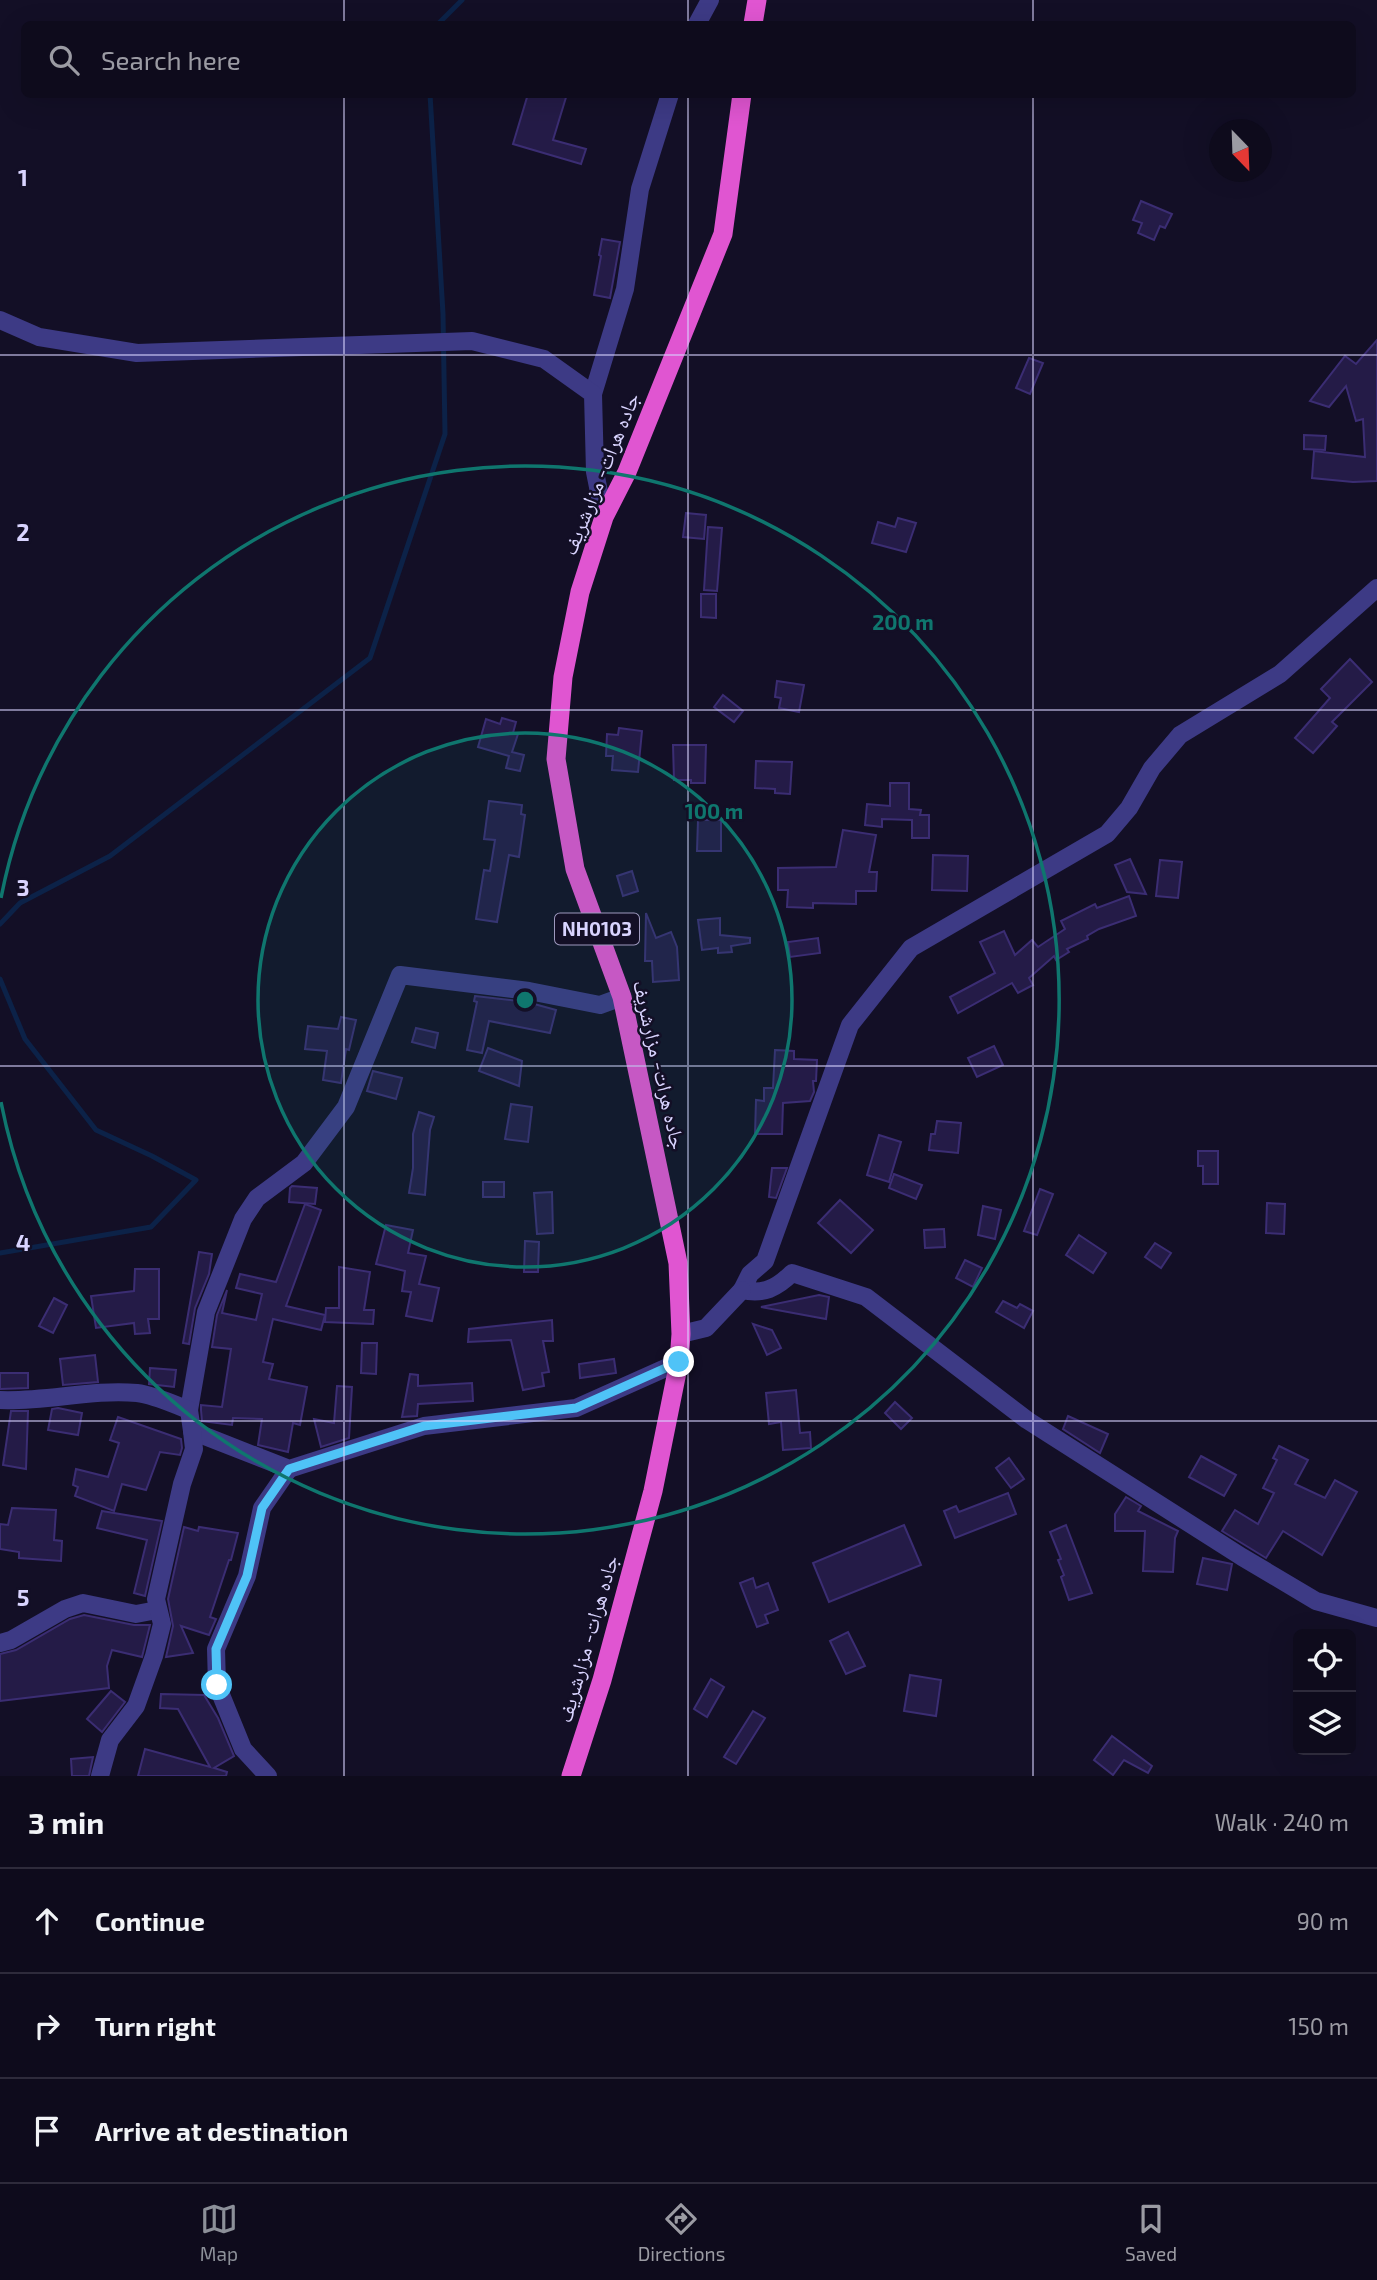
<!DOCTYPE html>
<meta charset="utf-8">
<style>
:root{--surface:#0e0b1c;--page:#171425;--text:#f1f3f6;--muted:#9b9ba3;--line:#2e2b3b;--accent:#8c9099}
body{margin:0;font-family:"Exo 2","Noto Naskh Arabic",sans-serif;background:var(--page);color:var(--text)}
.controls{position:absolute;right:21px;bottom:21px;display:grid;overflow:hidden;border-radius:10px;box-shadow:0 7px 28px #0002}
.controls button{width:63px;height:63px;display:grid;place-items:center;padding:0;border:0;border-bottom:2px solid var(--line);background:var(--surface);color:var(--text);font:35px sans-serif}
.compass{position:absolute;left:1209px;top:119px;width:63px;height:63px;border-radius:50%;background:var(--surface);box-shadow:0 7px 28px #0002;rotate:157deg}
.stop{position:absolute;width:21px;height:21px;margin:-16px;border:5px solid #4fc3f7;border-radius:50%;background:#fff}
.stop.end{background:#4fc3f7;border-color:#fff;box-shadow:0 2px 7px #0008}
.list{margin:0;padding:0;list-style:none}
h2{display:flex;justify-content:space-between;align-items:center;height:91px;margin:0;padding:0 28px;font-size:30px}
h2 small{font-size:23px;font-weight:400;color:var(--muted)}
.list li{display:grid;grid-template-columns:46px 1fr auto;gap:21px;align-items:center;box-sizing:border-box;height:105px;padding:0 28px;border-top:2px solid var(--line)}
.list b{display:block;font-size:26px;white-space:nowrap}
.list em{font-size:23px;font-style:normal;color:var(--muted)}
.icon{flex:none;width:38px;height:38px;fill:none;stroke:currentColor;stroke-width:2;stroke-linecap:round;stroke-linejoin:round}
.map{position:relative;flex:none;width:1377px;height:1776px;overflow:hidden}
.search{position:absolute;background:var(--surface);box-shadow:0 7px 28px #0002;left:21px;right:21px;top:21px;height:77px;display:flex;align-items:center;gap:18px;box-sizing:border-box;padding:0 24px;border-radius:10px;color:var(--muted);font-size:26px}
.sheet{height:406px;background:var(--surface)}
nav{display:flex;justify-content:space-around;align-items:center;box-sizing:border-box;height:98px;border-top:2px solid var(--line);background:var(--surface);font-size:19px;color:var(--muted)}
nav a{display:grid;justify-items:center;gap:4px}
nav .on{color:var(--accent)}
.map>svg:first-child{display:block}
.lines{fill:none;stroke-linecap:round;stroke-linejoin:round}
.stream{stroke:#0c2248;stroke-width:5}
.building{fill:#241b47;stroke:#3b2d73;stroke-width:2}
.minor{stroke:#3d3a85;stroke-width:18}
.tertiary{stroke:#3d3a85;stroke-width:18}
.trunk{stroke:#e055d1;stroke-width:19}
.route{stroke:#4fc3f7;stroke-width:9}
.grid{fill:none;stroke:#d9d4ff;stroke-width:2;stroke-opacity:0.55}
.ring{fill:none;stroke:#0f766e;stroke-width:3.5}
.labels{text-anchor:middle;stroke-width:5;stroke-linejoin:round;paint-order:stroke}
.shield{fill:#130f26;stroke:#9e99be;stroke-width:2}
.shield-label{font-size:19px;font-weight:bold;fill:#d9d4ff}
.street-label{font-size:21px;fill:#d9d4ff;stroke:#130f26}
.grid-label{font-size:23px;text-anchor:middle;font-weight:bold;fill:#d9d4ff;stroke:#130f26;stroke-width:5;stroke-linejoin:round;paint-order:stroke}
.centre{fill:#0f766e;stroke:#130f26;stroke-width:3.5}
.ring-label{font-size:21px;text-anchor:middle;font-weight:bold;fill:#0f766e;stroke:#130f26;stroke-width:5;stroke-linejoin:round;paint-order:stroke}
</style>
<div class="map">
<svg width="1377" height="1776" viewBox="0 0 1377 1776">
<rect width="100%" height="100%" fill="#130f26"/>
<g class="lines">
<g class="stream">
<path d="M438,24L462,0"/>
<path d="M0,924L20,903L110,856L370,658L445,434L443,314L430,94"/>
<path d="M0,979L25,1039L96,1130L152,1156L196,1180L151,1227L0,1253"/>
</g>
</g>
<g class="building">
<path d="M528,94H567L553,140L586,149L581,164L513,144Z"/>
<path d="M1141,201L1172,214L1165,228L1160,226L1154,240L1138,233L1142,223L1133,220Z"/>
<path d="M602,239L620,242L610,298L594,295L601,256L599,255Z"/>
<path d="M1377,340V481L1353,482L1312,478L1314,451L1365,457L1363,419L1356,421L1346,386L1329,407L1310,401L1345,356L1356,364Z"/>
<path d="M1029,358L1043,363L1030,394L1016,388Z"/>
<path d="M1304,435L1326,436L1325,450L1304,449Z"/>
<path d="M686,513L706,515L704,539L683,537Z"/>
<path d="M898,518L916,523L906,552L872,543L878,522L895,527Z"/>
<path d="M708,527L722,528L717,591L704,590Z"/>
<path d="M701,594H716V618L701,617Z"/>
<path d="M1350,659L1372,682L1332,722L1337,726L1313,753L1295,738L1330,698L1321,689Z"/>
<path d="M777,681L804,685L799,712L779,708L781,698L775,697Z"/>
<path d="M723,695L743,711L734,722L714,707Z"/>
<path d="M502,718L516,722L513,733L518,734L512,752L524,755L520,771L506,768L509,756L478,747L486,719L500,724Z"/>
<path d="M619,728L642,731L638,772L612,770L613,756H606L607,734L618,735Z"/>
<path d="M673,745H706L705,783H691V780H674Z"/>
<path d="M756,761L792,762L790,794L775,793V789L755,788Z"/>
<path d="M890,783H909V809L921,810L920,815H929V838H912V820L882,819V827L865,825L867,804L890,806Z"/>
<path d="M489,801L522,805L521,814L525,815L519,857L509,855L497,922L476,919L484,870L490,871L495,840L484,839Z"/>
<path d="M698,820H721V851H697Z"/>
<path d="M843,830L876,835L869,872H877L876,891H856V904L813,903V908L787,907L788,890H778V868L836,867Z"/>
<path d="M933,855L968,856L967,891L932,890Z"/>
<path d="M1130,859L1146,894L1127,892L1115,865Z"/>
<path d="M1160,860L1182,862L1178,898L1156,896Z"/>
<path d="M632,871L638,891L623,896L617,876Z"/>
<path d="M1129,896L1136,916L1099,929L1087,936L1088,939L1067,949L1069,952L1056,960L1054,956L1029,978L1033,985L1018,993L1012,983L958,1013L950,997L995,973L980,942L1004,931L1015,955L1032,940L1038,947L1065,929L1061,921L1095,904L1097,908Z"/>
<path d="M646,913L656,938L671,932L677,947L679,980L653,982L652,961H645Z"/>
<path d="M720,918V935L750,938V943L731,946L732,952L718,953V948L702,950L698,920Z"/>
<path d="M818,938L820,953L790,957L788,942Z"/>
<path d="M475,996L527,1002L556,1010L550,1033L489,1021L482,1053L467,1050L477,1002L474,1001Z"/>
<path d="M341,1017L356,1020L349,1050L346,1049L341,1083L323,1080L327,1051L305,1049L308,1026L338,1029Z"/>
<path d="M416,1028L438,1033L435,1048L412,1042Z"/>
<path d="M994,1046L1003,1065L977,1077L968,1058Z"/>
<path d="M488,1048L522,1061L519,1086L479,1071Z"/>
<path d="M775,1050L794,1051V1059L817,1060L816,1081H813L814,1092L810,1101L783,1103L782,1134H755L756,1100L764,1101V1088H773Z"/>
<path d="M373,1071L402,1078L396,1099L367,1091Z"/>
<path d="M511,1104L532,1107L528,1142L505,1139Z"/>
<path d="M419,1112L434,1117L430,1130L425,1195L409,1193L413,1168V1134Z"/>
<path d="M937,1121L961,1123L958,1153L929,1150L931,1134H935Z"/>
<path d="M879,1135L901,1142L889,1182L867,1175Z"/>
<path d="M1198,1151H1218V1184H1203V1166H1198Z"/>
<path d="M772,1168H787L776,1198L769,1197Z"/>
<path d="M894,1174L922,1185L916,1199L889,1188Z"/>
<rect x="483" y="1182" width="21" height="15"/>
<path d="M292,1186L317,1188L315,1204L289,1202L290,1188Z"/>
<path d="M1040,1189L1053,1194L1037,1235L1024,1231Z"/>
<path d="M552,1192L553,1233L537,1234L534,1193Z"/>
<path d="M840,1200L873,1230L851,1253L818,1223Z"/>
<path d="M1267,1203L1285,1204L1284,1234L1266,1233Z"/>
<path d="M305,1204L321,1210L286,1306L325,1315L321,1330L273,1319L263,1362L273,1364L269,1379L307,1387L300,1425L293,1423L288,1452L258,1445L262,1419L233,1418L232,1425L202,1421L201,1410V1405L222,1407L231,1349L212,1347L217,1315L227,1290L222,1313L256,1320L262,1294L236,1288L240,1274L276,1282Z"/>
<path d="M983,1206L1001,1210L995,1239L978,1235Z"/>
<path d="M386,1225L413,1230L408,1253L426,1256L419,1284L439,1288L432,1321L406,1316L411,1292L402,1291L405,1271L376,1264Z"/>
<path d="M944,1229L945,1247L925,1248L924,1230Z"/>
<path d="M1079,1235L1106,1253L1093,1273L1066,1255Z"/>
<path d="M525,1241L539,1242L538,1272H524Z"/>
<path d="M1155,1243L1171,1253L1161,1268L1145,1257Z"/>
<path d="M199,1252L212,1254L209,1274L195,1308L189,1344L183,1343Z"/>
<path d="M965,1260L982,1268L973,1287L956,1278Z"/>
<path d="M339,1267L370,1272L364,1310H374L373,1324L325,1322L326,1308H339Z"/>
<path d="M135,1269H159V1319H148L150,1333L135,1334L134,1323L96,1328L91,1296L134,1291Z"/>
<path d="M819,1295L829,1297L826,1319L761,1307Z"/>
<path d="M54,1298L67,1305L53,1333L39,1326Z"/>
<path d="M1003,1301L1017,1308L1020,1304L1033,1311L1024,1328L996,1312Z"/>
<path d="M552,1320L553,1341H543L549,1372L542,1373L544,1386L523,1390L511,1340L468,1342L469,1329Z"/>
<path d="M753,1324L772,1330L781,1348L767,1355Z"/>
<path d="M362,1343H377L376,1374L361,1373Z"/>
<path d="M95,1355L98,1382L63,1385L60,1359Z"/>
<path d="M614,1359L616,1373L580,1378L579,1364Z"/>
<path d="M150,1368L176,1370L174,1387L149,1384Z"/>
<path d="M0,1373H28V1388L0,1389Z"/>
<path d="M410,1374L418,1375V1386L472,1383L473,1401L418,1404L417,1416L402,1417Z"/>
<path d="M337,1386L352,1387L349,1438L321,1447L314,1419L334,1423Z"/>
<path d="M796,1390L800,1433L810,1432L811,1448L783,1450L781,1422L769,1424L766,1393Z"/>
<path d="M895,1402L912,1418L901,1429L885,1413Z"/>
<path d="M58,1408L82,1413L78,1435L48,1430L52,1409Z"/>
<path d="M11,1411H28L26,1469L3,1465Z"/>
<path d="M1068,1416L1108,1434L1100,1453L1063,1429Z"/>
<path d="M118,1417L181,1439L182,1448L180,1455L160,1452L146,1490L122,1484L114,1511L75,1496L78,1487L73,1485L76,1469L108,1477L119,1443L110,1440Z"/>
<path d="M1279,1446L1308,1460L1295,1484L1325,1498L1335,1480L1357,1492L1322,1555L1283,1531L1266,1558L1222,1531L1235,1510L1258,1524L1274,1493L1263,1488L1277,1460L1273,1458Z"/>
<path d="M1201,1456L1236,1475L1224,1496L1189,1477Z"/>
<path d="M1009,1458L1024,1479L1011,1488L996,1468Z"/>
<path d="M1008,1493L1016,1514L955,1538L944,1511L956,1506L959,1512Z"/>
<path d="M1126,1497L1141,1506L1138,1511L1178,1531L1175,1538L1173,1572L1143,1571L1145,1531H1115V1514Z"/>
<path d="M12,1508L56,1510L54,1540L62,1541L61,1561L19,1558V1552L0,1549V1524L8,1525Z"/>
<path d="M102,1511L162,1521L145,1596L134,1593L147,1540L97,1528Z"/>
<path d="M904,1525L921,1565L829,1602L813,1563Z"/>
<path d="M1066,1525L1092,1593L1069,1600L1061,1577L1064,1575L1058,1560L1061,1559L1050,1532Z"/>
<path d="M184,1527L198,1531L199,1527L238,1533L231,1560H229L210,1617L216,1619L209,1635L181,1626L193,1653L166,1657L173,1626L168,1599Z"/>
<path d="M1203,1558L1232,1564L1227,1590L1197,1584Z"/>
<path d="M753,1578L756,1588L768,1583L778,1610L765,1615L768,1623L757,1627L740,1583Z"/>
<path d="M84,1615L134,1625H150L142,1657L112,1650L107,1666L109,1688L0,1701V1654L16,1650L70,1619Z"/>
<path d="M848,1632L865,1666L846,1674L830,1641Z"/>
<path d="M910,1675L941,1680L936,1716L904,1711Z"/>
<path d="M711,1679L724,1687L707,1717L694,1709Z"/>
<path d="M111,1691L125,1702L102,1732L87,1719Z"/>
<path d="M161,1694L204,1695L218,1718L234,1756L214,1768L227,1772L226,1776H138L145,1749L210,1767L178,1709L160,1708Z"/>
<path d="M753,1711L765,1718L736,1764L724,1757Z"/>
<path d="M1112,1736L1152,1766L1148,1773L1124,1760L1113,1775L1094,1760Z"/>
<path d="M93,1757L89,1776H72L71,1759Z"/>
</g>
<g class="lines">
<g class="minor">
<path d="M697,24L710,0"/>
<path d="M593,394L625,289L640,189L670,94"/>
<path d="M1377,588L1280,674L1180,735L1152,768L1129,808L1107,834L911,948L850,1025L765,1261L750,1274L742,1290C763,1295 777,1288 792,1273L866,1297L1027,1420L1242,1557L1316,1601L1377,1618"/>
<path d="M622,997L600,1005L529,991L400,975L346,1107L304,1163L257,1198L243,1219L206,1312L189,1410L192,1431L289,1469L424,1426L576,1408L679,1362"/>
<path d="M681,1334L706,1328L742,1290"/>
<path d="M0,1400C46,1402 91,1389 137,1393C154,1395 173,1404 189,1410"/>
<path d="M0,1643L11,1640L65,1609L83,1603L136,1614L157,1610"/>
<path d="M100,1776L110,1740L136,1706L154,1656L162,1624L156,1599L182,1484L194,1449L192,1431"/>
<path d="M268,1776L243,1749L217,1685L216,1649L247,1576L262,1508L289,1469"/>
</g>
<path class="tertiary" d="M0,320L39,337L137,353L472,341L544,359L593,394L595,472L604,517"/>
<g class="trunk">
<path d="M753,24L757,0"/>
<path d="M571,1776L602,1680L653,1491L679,1362L681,1334L678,1263L622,997L575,869L556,759L563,677L580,592L604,517L627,472L723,234L742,94"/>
</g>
</g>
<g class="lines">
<path class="route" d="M217,1685L216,1649L247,1576L262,1508L289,1469L424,1426L576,1408L679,1362"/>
</g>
<path class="grid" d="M344,0V24M688,0V24M1033,0V24M344,94V1776M688,94V1776M1033,94V1776M0,355H1377M0,710H1377M0,1066H1377M0,1421H1377"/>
<circle cx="525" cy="1000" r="267" fill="#0f766e" fill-opacity=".12"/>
<g class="ring">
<circle cx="525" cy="1000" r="267"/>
<path d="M1 898A534 534 0 1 1 1 1102"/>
</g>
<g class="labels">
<rect class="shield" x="555" y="913.5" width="84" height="31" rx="5"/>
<g class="shield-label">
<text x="597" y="936">NH0103</text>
</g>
<g class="street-label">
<text transform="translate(601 474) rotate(-68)" y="7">جاده هرات- مزارشریف</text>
<text transform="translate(659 1065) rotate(77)" y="7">جاده هرات- مزارشریف</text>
<text transform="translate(588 1639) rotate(-74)" y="7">جاده هرات- مزارشریف</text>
</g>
</g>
<g class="grid-label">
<text x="23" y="186">1</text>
<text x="23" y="541">2</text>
<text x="23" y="896">3</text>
<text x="23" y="1251">4</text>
<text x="23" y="1606">5</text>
</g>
<circle cx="525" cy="1000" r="10" class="centre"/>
<g class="ring-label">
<text x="903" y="630">200 m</text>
<text x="714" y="819">100 m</text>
</g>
</svg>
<div class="controls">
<button><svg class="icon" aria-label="locate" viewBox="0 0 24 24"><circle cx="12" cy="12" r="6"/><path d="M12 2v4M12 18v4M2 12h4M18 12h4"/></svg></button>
<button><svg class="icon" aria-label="layers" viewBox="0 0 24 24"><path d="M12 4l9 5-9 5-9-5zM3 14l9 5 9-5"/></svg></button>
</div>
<svg class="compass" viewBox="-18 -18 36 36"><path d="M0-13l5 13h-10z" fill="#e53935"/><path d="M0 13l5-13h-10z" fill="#9b9ba3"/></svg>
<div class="stop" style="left:217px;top:1685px"></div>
<div class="stop end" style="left:679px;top:1362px"></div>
<div class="search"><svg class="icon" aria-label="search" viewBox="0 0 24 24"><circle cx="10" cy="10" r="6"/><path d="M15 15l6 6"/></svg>Search here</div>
</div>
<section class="sheet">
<h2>3 min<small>Walk · 240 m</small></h2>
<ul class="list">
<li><svg class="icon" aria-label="ahead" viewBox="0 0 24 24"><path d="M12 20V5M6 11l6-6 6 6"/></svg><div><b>Continue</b></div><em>90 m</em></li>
<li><svg class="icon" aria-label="right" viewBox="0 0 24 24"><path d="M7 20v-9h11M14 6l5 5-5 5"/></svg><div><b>Turn right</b></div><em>150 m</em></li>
<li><svg class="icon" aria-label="arrive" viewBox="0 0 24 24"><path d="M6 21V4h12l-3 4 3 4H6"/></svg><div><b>Arrive at destination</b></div></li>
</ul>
</section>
<nav>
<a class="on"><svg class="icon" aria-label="map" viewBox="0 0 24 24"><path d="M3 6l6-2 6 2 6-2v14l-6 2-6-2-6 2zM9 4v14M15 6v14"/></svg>Map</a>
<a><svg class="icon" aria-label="directions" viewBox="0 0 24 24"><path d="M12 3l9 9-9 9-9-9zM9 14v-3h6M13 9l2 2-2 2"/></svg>Directions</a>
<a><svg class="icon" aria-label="saved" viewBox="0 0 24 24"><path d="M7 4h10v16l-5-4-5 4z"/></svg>Saved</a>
</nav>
